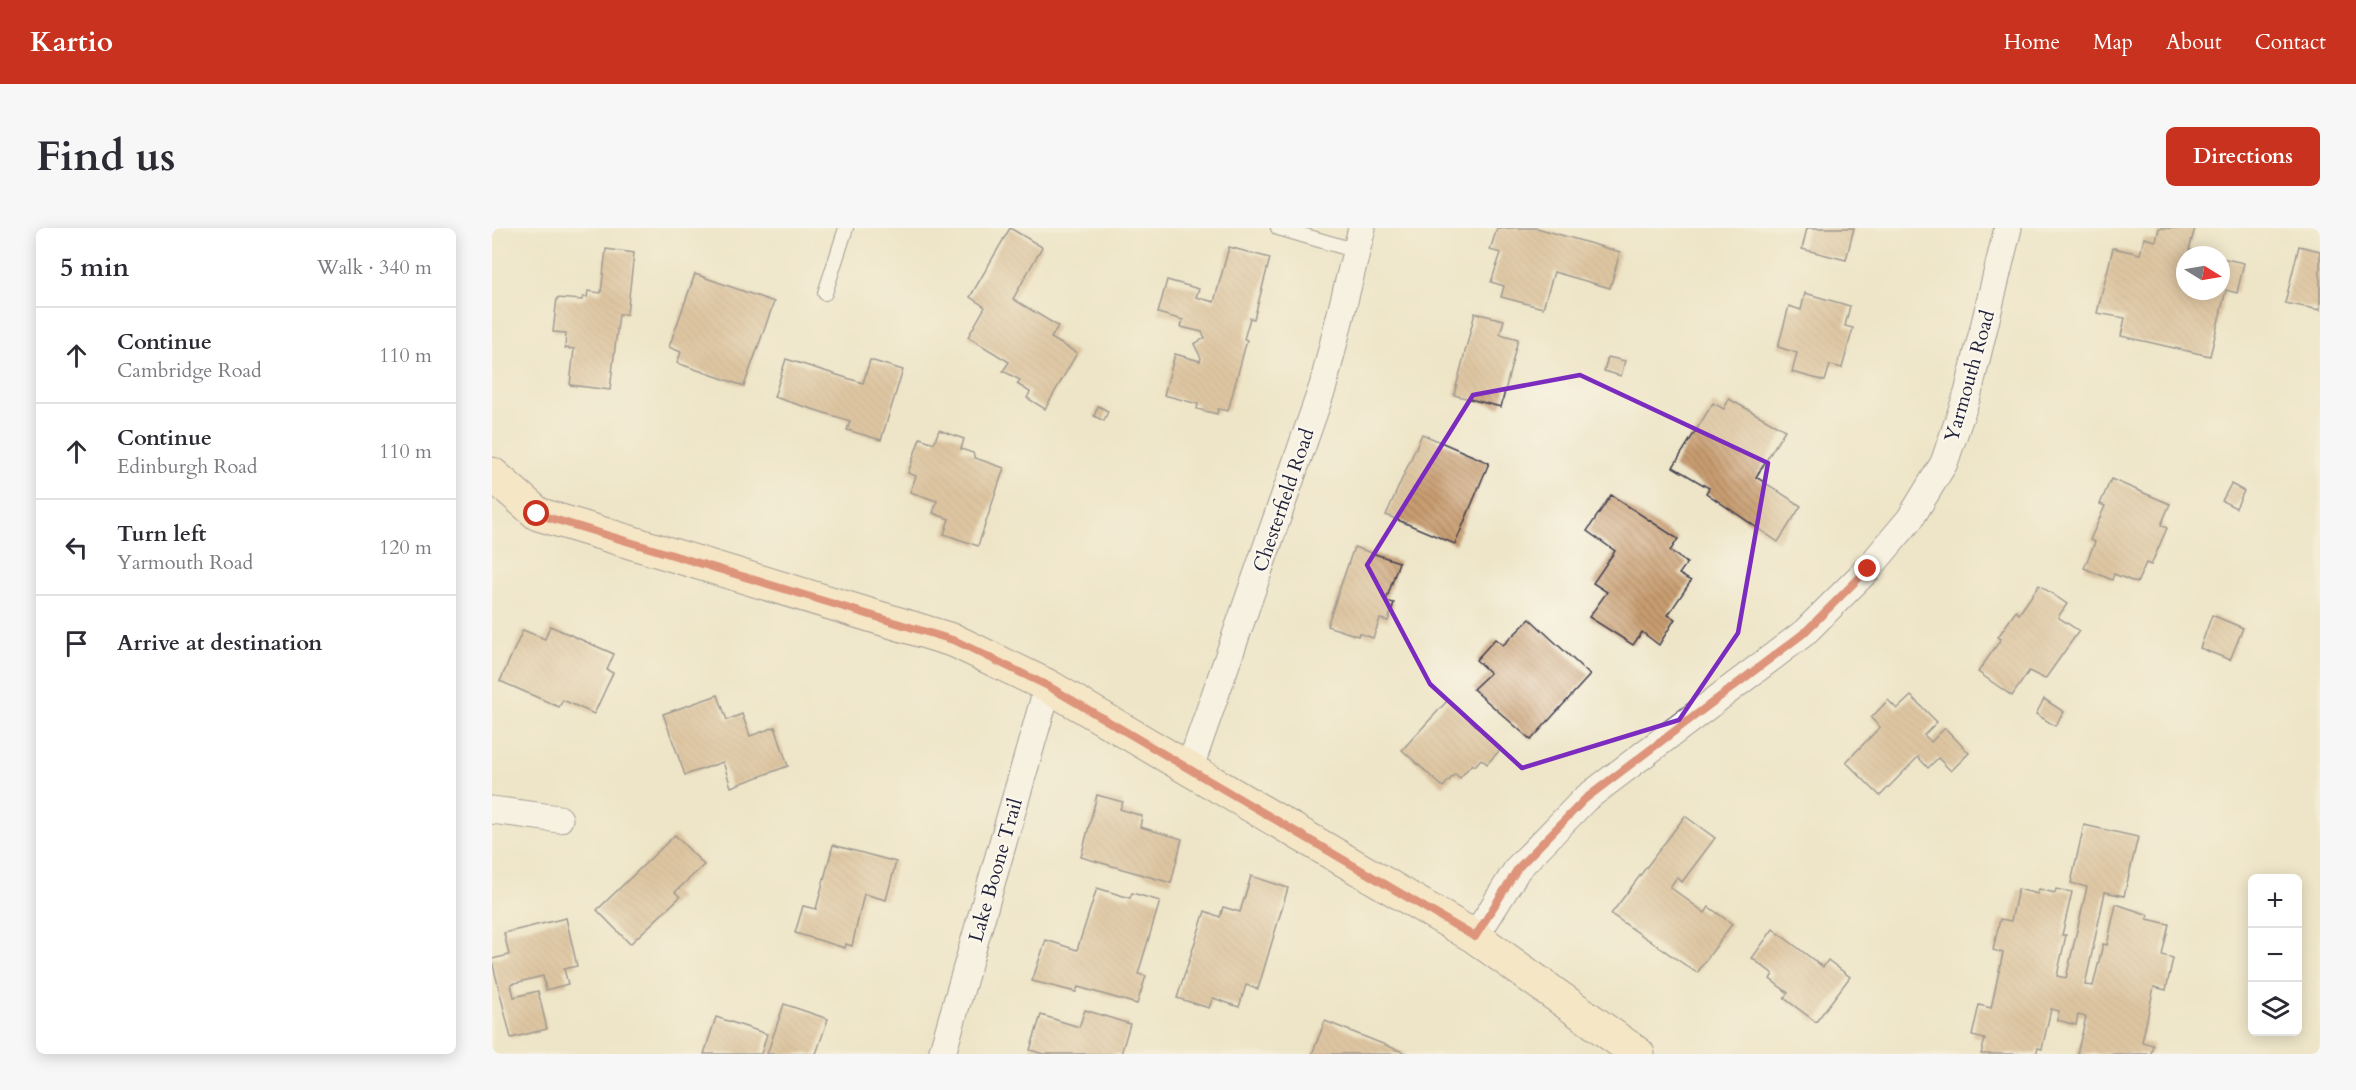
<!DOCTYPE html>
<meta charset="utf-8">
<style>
:root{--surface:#fff;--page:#f7f7f7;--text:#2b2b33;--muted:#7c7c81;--line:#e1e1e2;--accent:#c8321e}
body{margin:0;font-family:Cardo,serif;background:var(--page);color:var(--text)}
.controls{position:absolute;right:18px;bottom:18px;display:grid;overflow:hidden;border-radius:9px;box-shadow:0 3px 15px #0003}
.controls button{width:54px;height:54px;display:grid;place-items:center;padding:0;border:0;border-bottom:2px solid var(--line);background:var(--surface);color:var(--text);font:30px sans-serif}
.compass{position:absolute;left:1684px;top:18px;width:54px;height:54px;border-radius:50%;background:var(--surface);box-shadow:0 3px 15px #0003;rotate:101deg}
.stop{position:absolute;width:18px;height:18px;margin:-14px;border:4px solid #c8321e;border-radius:50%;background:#fff}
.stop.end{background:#c8321e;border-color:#fff;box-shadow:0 2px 6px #0008}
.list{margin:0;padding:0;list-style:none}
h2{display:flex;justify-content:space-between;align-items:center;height:78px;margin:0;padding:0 24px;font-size:26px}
h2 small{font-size:20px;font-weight:400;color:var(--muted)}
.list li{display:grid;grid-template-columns:39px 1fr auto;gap:18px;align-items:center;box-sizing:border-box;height:96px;padding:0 24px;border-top:2px solid var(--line)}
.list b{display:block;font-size:22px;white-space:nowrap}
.list p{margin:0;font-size:20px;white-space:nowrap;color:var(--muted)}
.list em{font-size:20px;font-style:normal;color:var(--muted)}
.icon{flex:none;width:33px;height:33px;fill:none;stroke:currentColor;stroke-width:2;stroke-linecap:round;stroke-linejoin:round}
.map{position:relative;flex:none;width:1828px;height:826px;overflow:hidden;border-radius:9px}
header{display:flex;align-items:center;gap:36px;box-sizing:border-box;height:84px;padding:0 30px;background:var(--accent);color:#fff}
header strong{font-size:28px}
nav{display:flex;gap:33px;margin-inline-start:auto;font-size:21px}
.intro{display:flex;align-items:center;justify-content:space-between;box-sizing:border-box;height:144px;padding:0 36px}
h1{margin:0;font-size:42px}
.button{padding:15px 27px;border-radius:9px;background:var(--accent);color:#fff;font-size:21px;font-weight:700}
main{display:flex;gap:36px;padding:0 36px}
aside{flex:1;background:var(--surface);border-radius:9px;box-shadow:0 3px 15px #0003}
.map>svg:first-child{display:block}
.building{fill:url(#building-back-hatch)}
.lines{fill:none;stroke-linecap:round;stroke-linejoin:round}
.lane-casing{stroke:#413f50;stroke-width:16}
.street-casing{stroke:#413f50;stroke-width:29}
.secondary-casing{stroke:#413f50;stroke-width:35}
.lane{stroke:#fff;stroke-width:14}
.street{stroke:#fff;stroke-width:27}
.secondary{stroke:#fce6c4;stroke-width:33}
.route{stroke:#c8321e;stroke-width:8}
.marked{fill:none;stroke:#7b2cbf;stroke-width:4.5;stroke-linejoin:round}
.labels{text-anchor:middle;stroke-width:4.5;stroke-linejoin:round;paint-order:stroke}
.street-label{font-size:20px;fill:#22223b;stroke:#fbf7ec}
</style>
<header>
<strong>Kartio</strong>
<nav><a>Home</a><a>Map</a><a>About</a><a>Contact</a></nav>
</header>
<div class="intro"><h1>Find us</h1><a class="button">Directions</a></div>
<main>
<aside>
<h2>5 min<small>Walk · 340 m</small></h2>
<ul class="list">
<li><svg class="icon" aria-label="ahead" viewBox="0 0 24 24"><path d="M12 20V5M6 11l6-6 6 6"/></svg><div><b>Continue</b><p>Cambridge Road</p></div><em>110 m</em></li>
<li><svg class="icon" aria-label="ahead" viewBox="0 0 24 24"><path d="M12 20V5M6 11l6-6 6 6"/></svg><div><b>Continue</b><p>Edinburgh Road</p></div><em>110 m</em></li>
<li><svg class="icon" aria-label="left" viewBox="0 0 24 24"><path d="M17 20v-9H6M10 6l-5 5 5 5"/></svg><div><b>Turn left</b><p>Yarmouth Road</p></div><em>120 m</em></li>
<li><svg class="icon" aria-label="arrive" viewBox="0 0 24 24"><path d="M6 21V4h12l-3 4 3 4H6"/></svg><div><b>Arrive at destination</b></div></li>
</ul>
</aside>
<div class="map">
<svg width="1828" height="826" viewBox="0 0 1828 826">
<defs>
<pattern id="building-back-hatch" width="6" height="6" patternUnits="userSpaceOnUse" patternTransform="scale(1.5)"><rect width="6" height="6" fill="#c99e71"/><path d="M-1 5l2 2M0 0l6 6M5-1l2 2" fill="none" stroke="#a3805e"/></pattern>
</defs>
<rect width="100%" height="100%" fill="#fbf7ec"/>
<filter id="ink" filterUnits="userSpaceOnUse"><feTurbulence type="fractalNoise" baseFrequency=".0167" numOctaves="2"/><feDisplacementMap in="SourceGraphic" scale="12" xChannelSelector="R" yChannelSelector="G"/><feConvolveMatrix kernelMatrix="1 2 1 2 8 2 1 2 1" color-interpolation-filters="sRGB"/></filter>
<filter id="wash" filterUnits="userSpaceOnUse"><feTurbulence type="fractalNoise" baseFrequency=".008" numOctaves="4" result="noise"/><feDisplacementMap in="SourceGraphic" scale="24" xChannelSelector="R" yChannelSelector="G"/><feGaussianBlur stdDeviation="1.35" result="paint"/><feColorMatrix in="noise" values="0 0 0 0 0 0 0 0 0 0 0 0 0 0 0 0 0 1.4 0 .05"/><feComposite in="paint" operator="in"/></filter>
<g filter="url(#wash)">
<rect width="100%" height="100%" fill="#eee5c8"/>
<g id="blocks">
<g class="building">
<path d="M518,0L550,19L521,71L566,98L559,110L585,125L553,181L535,170L538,164L525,156L528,152L511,143L517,134L476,109L493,79L478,69Z"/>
<path d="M1005,0H1045L1128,24L1118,60L1062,44L1051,80L1009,69L1012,58L999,54L1009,25L998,22Z"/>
<path d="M1315,0H1362L1354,32L1310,21Z"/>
<path d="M1667,0H1703L1697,22L1714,26L1693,27V63H1729V30L1752,35L1745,65L1734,62L1718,128L1629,108L1633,90L1605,85L1621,20L1648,26L1652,10L1664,13Z"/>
<path d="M1807,18L1828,23V82L1793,75Z"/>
<path d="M737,19L778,30L762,91L758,90L752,111L755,112L736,183L726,181L725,186L705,181L706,176L672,167L683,126L708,133L709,130L702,116L713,110L710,104L689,99L691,92L666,85L675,52L707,61L704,69L722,74Z"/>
<path d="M114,21L142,25L135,86H127L118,162L78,157L82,121L73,120L74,105L61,104L65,70L90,72L91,69H95L96,63L109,65Z"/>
<path d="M203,46L282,74L252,158L185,135L189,124L177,119Z"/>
<path d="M1313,65L1358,78L1353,98L1361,100L1350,140L1338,137L1333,153L1300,144L1305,125L1286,119L1297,78L1309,82Z"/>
<path d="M983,85L1012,92L1008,106L1026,111L1009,179L962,167Z"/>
<path d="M1116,129L1133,133L1129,148L1112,143Z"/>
<path d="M294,131L371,155L378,132L411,142L389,212L355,202L358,193L282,169Z"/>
<path d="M1237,171L1293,202L1264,249L1309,278L1286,314L1214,265L1217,260L1181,239L1221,175L1232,181Z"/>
<path d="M606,178L616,183L612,193L602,188Z"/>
<path d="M447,202L472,211L469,221L481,225L483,230L512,240L486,318L452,306L457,291L441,285L445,273L418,264L424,248L416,245L428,210L442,215Z"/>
<path d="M930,206L997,235L963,316L894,287Z"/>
<path d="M1619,251L1678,276L1669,297L1675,300L1659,337L1654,335L1645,355L1622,346L1620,352L1592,340L1603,314L1598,312L1613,278L1608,276Z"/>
<path d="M1739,256L1752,263L1744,280L1730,273Z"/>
<path d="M1119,267L1186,311L1178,323L1195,335L1187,346L1199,353L1176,387L1183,391L1167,417L1150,404L1141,417L1097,389L1115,364L1101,355L1123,323L1095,303Z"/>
<path d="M862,319L907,334L894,373L902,375L896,393L888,391L881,410L867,405L866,408L835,398Z"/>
<path d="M1547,357L1575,376L1566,389L1587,403L1553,451L1537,443L1520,468L1486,444L1509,411L1506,409L1524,383L1527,386Z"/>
<path d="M1720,387L1751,400L1738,432L1708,420Z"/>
<path d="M1038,391L1098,447L1039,512L981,461L998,445L984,432L1003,411L1011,417Z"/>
<path d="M58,398L122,426L115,442L121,445L102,486L71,472L67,479L8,453L31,402L53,411Z"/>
<path d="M226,467L235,492L250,486L258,508L283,499L296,538L239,559L231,534L193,547L171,486Z"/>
<path d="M1419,468L1445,494L1432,507L1439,514L1453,500L1477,525L1459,543L1446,530L1436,540L1426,529L1388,568L1354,534L1388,499L1379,490L1396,472L1405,481Z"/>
<path d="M1552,471L1572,484L1563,498L1544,486Z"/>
<path d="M956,472L1009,521L995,536L989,531L983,538L980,536L968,550L963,546L951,559L910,522Z"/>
<path d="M605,567L631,574L628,581L650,588L648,599L690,611L679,655L589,629Z"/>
<path d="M1193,588L1223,610L1190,654L1185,649L1178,659L1213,685L1217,679L1240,696L1205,745L1119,686Z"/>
<path d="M1592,597L1646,609L1632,668L1613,664L1593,757L1601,758L1611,716L1615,717L1624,676L1657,687L1655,691L1677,696L1670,727L1681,730L1674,762L1662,759L1650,814L1661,817L1659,826H1585L1594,789L1586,787L1584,797L1565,792L1567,783L1559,781L1550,821L1546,820L1544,826H1489L1493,811L1480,808L1487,777L1499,780L1511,725L1501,722L1508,691L1519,693L1526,661L1546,666L1547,661L1563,665L1564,661L1580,664L1570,707H1574L1565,748L1574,750L1595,659L1579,655Z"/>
<path d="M183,607L212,637L183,664L188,669L138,716L105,682Z"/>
<path d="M341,617L404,634L394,672L372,666L360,718L354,716L353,720L303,705L311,678L324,681Z"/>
<path d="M759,648L796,660L766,761L754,757L747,779L721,770L717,780L685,770L713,683L728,689L731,679L748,684Z"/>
<path d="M605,660L638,670L640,665L668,673L646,746L654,748L645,776L586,759L584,764L540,753L554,712L585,722Z"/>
<path d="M74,690L85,738L72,741L76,756L54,762L51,748L19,756L22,769L46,763L55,801L19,810L0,733V731L17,727L12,705Z"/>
<path d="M1281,701L1331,739L1336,732L1358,749L1324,794L1292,770L1296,765L1278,751L1281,746L1260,730Z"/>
<path d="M292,776L336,791L324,826H275Z"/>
<path d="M593,782L638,796L629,826H551L538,822L549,787L587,799Z"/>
<path d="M224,789L275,806L269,826H212Z"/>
<path d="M833,793L916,826H820Z"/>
</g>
</g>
</g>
<g filter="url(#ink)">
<use href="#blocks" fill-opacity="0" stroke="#413f50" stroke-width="1.5"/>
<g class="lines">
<g class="lane-casing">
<g id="lane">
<path d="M786,0L865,23"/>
<path d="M333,65L354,0"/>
</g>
</g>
<g class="street-casing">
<g id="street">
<path d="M698,539L831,158L870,0"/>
<path d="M0,582L67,591"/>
<path d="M983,709L1026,640L1093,571L1312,405L1376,341L1418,291L1452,235L1476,165L1516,0"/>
<path d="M450,826L556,458"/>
</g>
</g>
<g class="secondary-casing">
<path id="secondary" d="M0,246L46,286L463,413L556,458L983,709L1146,826"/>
</g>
<use href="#lane" class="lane"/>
<use href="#street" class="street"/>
<use href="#secondary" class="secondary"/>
</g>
</g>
<g class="lines" filter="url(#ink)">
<path class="route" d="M45,286L464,413L556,458L983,709L1026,640L1093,571L1312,405L1376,341"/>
</g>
<path d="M0 0H1828V826H0ZM1088,147L1276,235L1246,405L1187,492L1030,540L938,456L875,337L981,167Z" fill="#eee5c8" fill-opacity=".55" fill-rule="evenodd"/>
<path class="marked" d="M1088,147L1276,235L1246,405L1187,492L1030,540L938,456L875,337L981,167Z"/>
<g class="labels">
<g class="street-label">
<text transform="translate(1477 148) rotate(-74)" y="7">Yarmouth Road</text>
<text transform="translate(791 272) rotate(-71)" y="7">Chesterfield Road</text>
<text transform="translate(503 642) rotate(-74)" y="7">Lake Boone Trail</text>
</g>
</g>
</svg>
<div class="controls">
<button>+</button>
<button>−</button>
<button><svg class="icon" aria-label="layers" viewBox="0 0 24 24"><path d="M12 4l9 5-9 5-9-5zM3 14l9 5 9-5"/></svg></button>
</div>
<svg class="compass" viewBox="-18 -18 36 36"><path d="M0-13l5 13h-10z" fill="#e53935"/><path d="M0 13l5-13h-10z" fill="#7c7c81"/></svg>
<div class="stop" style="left:45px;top:286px"></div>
<div class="stop end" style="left:1376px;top:341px"></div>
</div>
</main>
